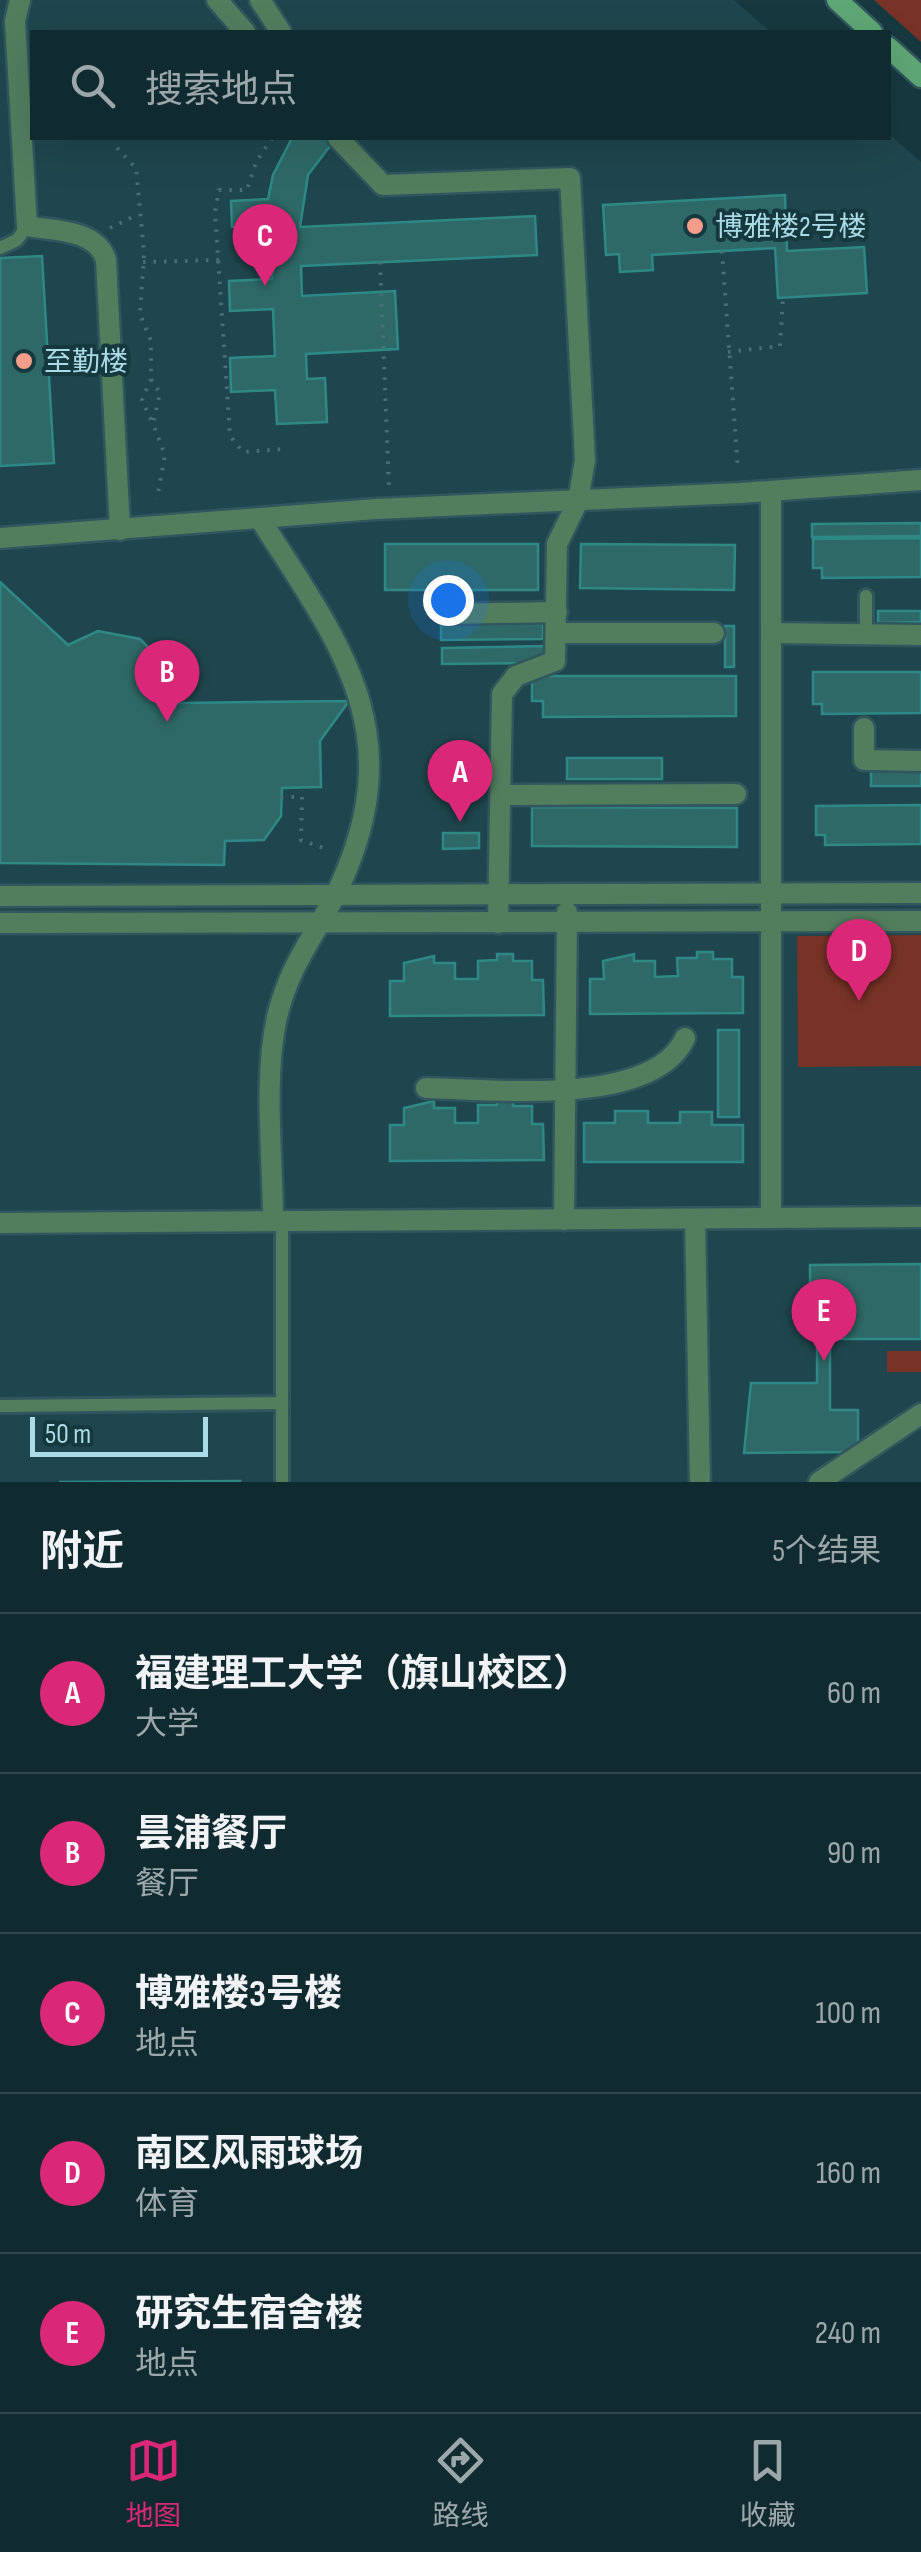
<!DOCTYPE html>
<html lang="zh">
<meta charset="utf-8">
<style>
:root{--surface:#102b30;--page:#193338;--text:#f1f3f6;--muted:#9ca7ab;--line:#30474c;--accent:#db2777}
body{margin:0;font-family:"Sofia Sans Condensed","Noto Sans SC",sans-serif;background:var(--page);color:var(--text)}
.scale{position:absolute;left:30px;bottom:25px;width:178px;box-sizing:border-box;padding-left:10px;border:5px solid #aadbe6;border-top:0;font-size:28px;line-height:35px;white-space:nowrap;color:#aadbe6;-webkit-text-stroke:8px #163940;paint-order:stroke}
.you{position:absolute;left:448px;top:600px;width:35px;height:35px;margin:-25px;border:8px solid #fff;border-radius:50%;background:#1a73e8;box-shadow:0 0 0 15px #1a73e833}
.badge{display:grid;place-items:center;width:65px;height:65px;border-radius:50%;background:var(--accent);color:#fff;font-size:32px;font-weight:700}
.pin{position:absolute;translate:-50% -82px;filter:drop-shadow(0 2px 5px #0008)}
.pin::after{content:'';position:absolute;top:52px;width:35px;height:30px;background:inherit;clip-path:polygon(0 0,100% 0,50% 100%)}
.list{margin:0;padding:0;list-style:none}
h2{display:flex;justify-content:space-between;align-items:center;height:130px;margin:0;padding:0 40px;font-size:42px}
h2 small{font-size:32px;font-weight:400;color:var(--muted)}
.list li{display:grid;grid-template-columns:65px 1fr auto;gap:30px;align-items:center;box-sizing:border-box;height:160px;padding:0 40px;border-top:2px solid var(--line)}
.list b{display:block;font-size:38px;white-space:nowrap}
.list p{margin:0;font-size:32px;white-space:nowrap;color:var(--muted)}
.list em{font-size:32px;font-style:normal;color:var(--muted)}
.icon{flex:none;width:55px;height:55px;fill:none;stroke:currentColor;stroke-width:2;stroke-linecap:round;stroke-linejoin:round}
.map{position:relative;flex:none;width:921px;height:1482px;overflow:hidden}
.search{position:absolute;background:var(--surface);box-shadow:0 10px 40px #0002;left:30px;right:30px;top:30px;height:110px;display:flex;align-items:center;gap:25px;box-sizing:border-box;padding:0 35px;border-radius:0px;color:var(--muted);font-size:38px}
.sheet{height:930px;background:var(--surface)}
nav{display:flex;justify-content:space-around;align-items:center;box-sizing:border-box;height:140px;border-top:2px solid var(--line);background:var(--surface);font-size:28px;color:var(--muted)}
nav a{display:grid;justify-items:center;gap:5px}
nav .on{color:var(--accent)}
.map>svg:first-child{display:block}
.built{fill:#1f464e}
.green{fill:#783326}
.building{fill:#2e6967;stroke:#2e8986;stroke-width:2.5}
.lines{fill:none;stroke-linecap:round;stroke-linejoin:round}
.service-casing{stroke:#31565e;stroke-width:18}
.minor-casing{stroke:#31565e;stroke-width:25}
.secondary-casing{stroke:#31565e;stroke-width:25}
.path{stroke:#476f77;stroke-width:4;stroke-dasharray:2.5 8;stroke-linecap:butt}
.service{stroke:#527e5e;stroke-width:12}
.minor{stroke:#527e5e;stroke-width:20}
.secondary{stroke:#5fa775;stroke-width:20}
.poi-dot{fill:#f49d8b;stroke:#163940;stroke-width:4}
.labels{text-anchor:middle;stroke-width:8;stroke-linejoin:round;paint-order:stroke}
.poi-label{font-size:28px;fill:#aadbe6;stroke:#163940;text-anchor:start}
</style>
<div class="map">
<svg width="921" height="1482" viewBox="0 0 921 1482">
<rect width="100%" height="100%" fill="#163940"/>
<path class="built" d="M0,0H734L771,32H32V138H888L889,134L921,162V1482H0Z"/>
<g class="green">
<path d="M874,0H921V42Z"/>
<path d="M921,935V1066L798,1067L797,936Z"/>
<rect x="887" y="1351" width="34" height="21"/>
</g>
<g class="building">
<path d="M292,138H336L308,175L300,227L535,216L537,255L301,266L302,296L395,291L398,349L306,354L307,379L325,378L327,422L277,424L275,390L231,392L230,358L275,356L273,309L230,311L229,281L272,279L269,225L232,227L231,201L268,199L273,175Z"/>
<path d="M785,195L787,251L864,247L867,293L778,298L775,248L652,255L653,270L620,272L619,254L606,255L603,205Z"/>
<path d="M42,256L54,463L0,466V258Z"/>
<path d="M921,523V536L812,537V524Z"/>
<path d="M921,538V577L822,578V568H813V539Z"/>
<rect x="385" y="544" width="153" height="46"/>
<path d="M581,544L735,545L734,590L580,588Z"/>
<path d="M0,582L68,645L98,631L140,639L169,668L178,703L349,701L320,741L321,787L282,788L281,816L264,840L225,841L224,865L0,863Z"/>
<path d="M878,611H921V622L878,623Z"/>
<path d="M441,624H543V639L441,640Z"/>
<rect x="725" y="626" width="9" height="41"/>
<path d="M545,646V657L535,663L442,664V648Z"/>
<path d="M813,672H921V713L822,714V704H813Z"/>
<path d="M532,676H736V716L543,717V701H532Z"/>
<rect x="567" y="758" width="95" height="21"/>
<path d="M871,769L921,770V786H871Z"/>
<path d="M921,805V844L825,845V835H816V806Z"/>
<path d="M532,807L737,808V847L532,846Z"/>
<path d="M443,833H479V848L443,849Z"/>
<path d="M697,952H713V959H732V977H743V1013L590,1014V979H604L603,961L634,954V961H655V977L678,976L677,958H697Z"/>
<path d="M497,954H513V961H532V980H543L544,1015L390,1016V981H404V963L434,956V963H455V979H478V961L497,960Z"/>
<rect x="718" y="1030" width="21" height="87"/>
<path d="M497,1099H513V1106H532V1124H543L544,1160L390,1161V1125H404V1108L434,1101V1108H455V1123H478V1105H497Z"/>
<path d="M615,1111H648V1123H680V1112H712V1125H743V1162H584V1123H615Z"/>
<path d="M921,1264V1339H830V1410H858V1452L744,1453L751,1383H817V1337H810V1265Z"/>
<path d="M240,1481V1482H59Z"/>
</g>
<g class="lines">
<g class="service-casing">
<g id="service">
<path d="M0,248L17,240L27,226"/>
<path d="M866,596V634"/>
<path d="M282,1221V1482"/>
<path d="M0,1406L282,1403"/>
</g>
</g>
<g class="minor-casing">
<g id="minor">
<path d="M20,0L15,21L27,226C54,231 97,229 106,260L120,530"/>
<path d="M217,0L245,32"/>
<path d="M260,0L281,32"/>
<path d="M338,138L383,185L570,178L585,460L578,501L557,544L555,661L516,676L502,694L498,923"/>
<path d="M771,491V1218"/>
<path d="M260,519C340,644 409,730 342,881C320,931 291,958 277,1017C263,1081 273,1156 273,1221"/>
<path d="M0,538L376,509L740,493L921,480"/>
<path d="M446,614L557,612"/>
<path d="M557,633H714"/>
<path d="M772,633L921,635"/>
<path d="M864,728V760L921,761"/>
<path d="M501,795L736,794"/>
<path d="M0,896L921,893"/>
<path d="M0,923L921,921"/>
<path d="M426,1088C492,1089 653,1108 685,1038"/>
<path d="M564,1220L567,912"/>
<path d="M695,1220L700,1482"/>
<path d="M0,1223L921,1217"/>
<path d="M819,1482L921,1414"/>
</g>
</g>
<g class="secondary-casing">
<g id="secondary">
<path d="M837,0L872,32"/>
<path d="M888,47L921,77"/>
</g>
</g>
<g class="path">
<path d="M272,138L256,162L247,190H219L215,212L230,436L243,452L285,449"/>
<path d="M117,148L136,168L144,253L140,314L151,341V379L160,393L153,424L165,455L157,499"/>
<path d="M110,228L137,215"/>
<path d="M722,251L738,470"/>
<path d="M143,262L219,260"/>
<path d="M380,262L389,488"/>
<path d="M728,352L780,346L783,297"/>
<path d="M151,379L142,400L153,424"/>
<path d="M281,797H302L301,840L329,850"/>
</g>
<use href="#service" class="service"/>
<use href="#minor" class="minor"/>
<use href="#secondary" class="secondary"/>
</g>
<g class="poi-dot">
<circle cx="695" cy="226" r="10"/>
<circle cx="24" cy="361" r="10"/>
</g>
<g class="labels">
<g class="poi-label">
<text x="715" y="236">博雅楼2号楼</text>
<text x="44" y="371">至勤楼</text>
</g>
</g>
</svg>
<div class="scale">50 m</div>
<div class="you"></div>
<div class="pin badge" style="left:460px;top:822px">A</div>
<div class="pin badge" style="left:167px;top:722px">B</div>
<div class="pin badge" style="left:265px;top:286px">C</div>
<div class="pin badge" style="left:859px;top:1001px">D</div>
<div class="pin badge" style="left:824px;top:1361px">E</div>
<div class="search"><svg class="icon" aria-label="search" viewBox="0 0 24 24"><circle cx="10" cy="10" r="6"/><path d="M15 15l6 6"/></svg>搜索地点</div>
</div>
<section class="sheet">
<h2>附近<small>5个结果</small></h2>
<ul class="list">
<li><span class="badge">A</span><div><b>福建理工大学（旗山校区）</b><p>大学</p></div><em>60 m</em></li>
<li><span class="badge">B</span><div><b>昙浦餐厅</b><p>餐厅</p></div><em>90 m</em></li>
<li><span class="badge">C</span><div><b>博雅楼3号楼</b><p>地点</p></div><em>100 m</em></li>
<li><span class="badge">D</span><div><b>南区风雨球场</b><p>体育</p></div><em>160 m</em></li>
<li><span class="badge">E</span><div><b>研究生宿舍楼</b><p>地点</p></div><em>240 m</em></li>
</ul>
</section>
<nav>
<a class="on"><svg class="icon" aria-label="map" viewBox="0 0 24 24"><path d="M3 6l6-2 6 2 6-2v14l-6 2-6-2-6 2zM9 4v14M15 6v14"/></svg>地图</a>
<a><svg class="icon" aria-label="directions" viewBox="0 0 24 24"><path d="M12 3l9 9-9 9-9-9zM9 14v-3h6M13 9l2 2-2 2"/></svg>路线</a>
<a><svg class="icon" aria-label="saved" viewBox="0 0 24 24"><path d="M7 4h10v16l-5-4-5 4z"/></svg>收藏</a>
</nav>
